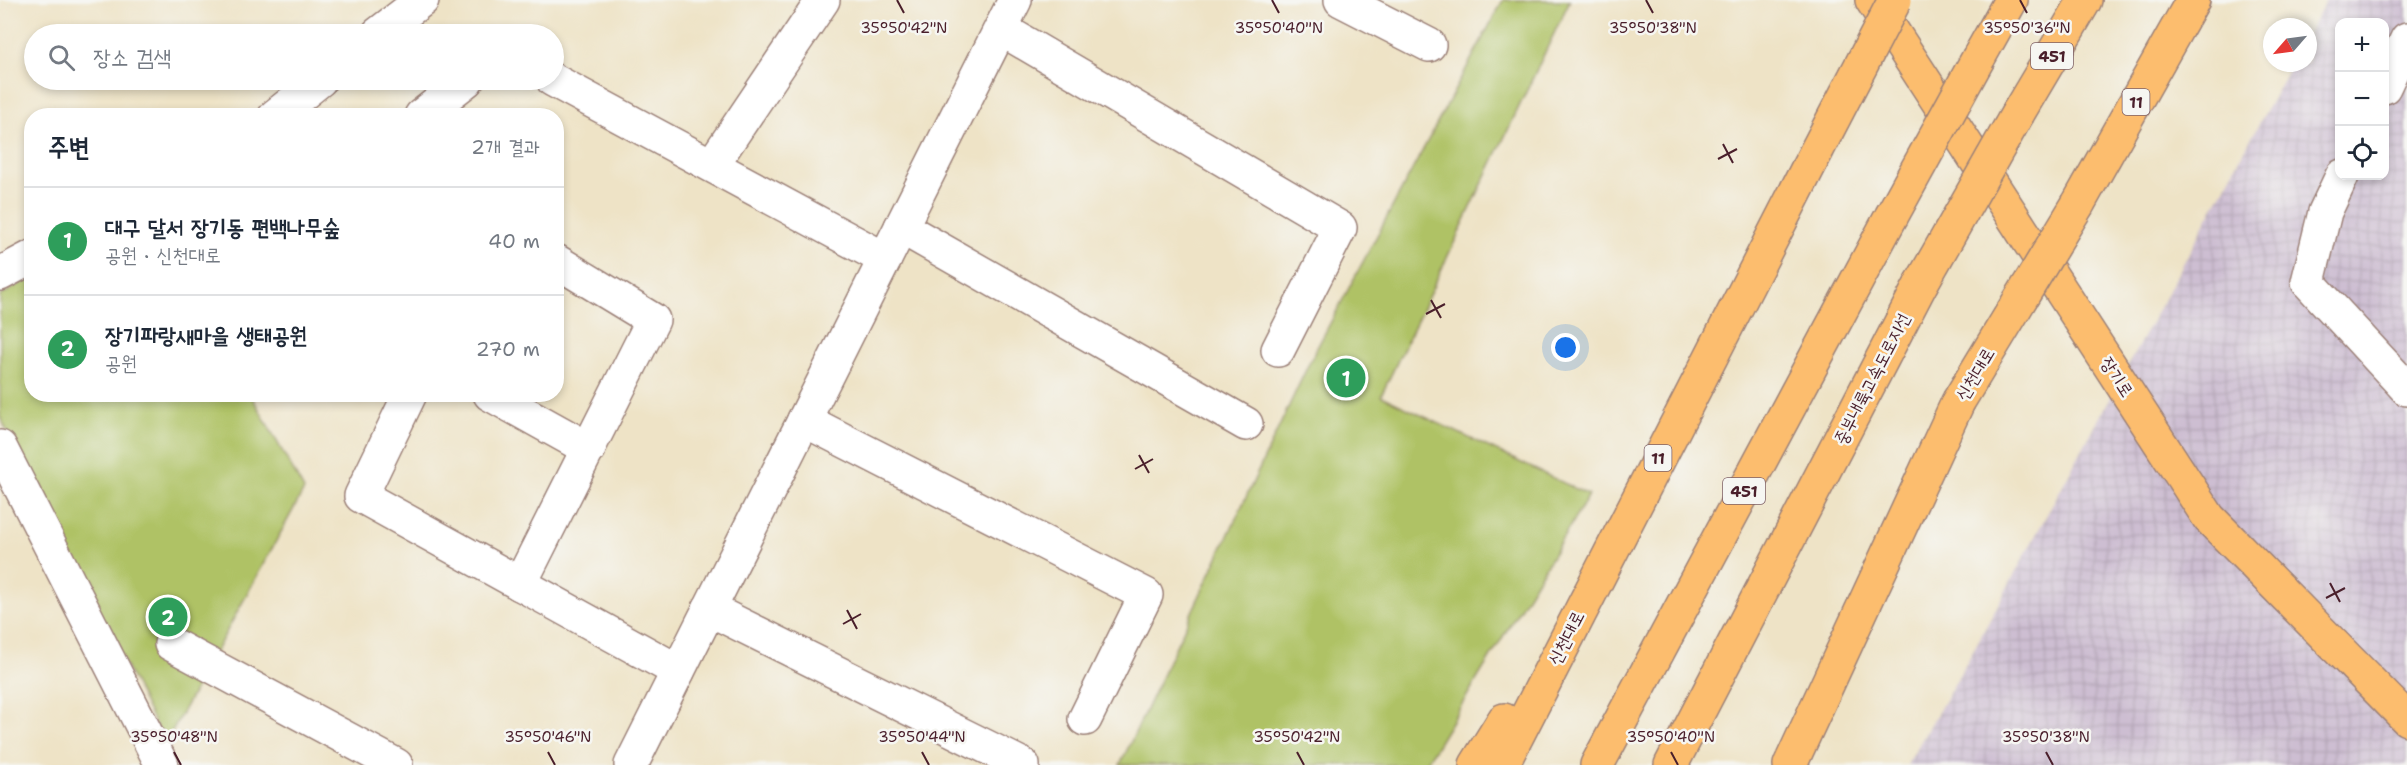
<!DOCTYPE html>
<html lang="ko">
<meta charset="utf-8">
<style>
:root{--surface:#fff;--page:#f6f6f7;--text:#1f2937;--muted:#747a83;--line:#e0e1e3;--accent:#0b8043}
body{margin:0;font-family:"Shantell Sans","Poor Story",sans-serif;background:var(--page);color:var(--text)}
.controls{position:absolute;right:18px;top:18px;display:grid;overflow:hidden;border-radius:12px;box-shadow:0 3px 9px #0003}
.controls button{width:54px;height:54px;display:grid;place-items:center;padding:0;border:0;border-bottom:2px solid var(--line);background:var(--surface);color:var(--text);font:30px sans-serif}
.compass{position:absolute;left:2263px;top:18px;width:54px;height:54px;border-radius:50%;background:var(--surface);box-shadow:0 3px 9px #0003;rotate:242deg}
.you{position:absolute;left:1566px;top:348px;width:21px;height:21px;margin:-15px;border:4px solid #fff;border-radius:50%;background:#1a73e8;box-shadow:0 0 0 9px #1a73e833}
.badge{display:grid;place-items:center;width:39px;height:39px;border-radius:50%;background:var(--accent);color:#fff;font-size:20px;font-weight:700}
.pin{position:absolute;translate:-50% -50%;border:3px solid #fff;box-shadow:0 2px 6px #0006}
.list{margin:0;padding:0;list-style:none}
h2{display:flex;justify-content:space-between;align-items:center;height:78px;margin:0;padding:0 24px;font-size:26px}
h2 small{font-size:20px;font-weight:400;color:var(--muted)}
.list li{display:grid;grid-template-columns:39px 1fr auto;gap:18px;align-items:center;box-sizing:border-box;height:108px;padding:0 24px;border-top:2px solid var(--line)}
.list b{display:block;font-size:22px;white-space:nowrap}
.list p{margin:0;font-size:20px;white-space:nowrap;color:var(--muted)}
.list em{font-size:20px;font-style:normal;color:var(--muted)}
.icon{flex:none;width:33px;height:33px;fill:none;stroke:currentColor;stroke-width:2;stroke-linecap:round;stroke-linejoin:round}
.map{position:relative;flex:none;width:2407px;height:765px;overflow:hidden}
.search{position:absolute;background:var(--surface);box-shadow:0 3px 9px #0003;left:24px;top:24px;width:540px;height:66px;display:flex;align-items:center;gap:15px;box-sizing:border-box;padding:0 21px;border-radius:33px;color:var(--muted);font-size:22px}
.panel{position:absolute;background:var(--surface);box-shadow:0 3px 9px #0003;left:24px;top:108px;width:540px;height:294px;border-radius:24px}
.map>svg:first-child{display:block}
.industrial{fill:url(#industrial-grid);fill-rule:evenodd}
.park{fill:#afc265;stroke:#7c7048;stroke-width:1.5}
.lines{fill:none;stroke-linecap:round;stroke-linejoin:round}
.minor-casing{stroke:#9c8178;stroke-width:36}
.major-casing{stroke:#9c8178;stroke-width:36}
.highway-casing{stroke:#9c8178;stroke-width:36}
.minor{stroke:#fff;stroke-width:33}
.major{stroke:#fcbd6e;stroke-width:33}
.highway{stroke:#fcbd6e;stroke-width:33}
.highway-bridge-casing{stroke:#9c8178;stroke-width:36;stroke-linecap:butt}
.highway-bridge{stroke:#fcbd6e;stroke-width:33}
.ticks{fill:none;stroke:#4a1f2b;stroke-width:2}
.labels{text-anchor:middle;stroke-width:5;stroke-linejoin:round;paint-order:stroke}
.shield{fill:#f6f6f2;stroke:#7e6067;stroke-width:1.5}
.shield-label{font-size:16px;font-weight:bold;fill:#4a1f2b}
.street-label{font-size:18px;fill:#4a1f2b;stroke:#f6f6f2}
.ticks-label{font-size:15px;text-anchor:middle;fill:#4a1f2b;stroke:#f6f6f2;stroke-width:5;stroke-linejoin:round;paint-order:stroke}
</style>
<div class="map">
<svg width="2407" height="765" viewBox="0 0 2407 765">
<defs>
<pattern id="industrial-grid" width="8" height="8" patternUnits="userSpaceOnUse" patternTransform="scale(1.5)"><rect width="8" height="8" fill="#cdbed2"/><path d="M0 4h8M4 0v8" fill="none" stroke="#b2a3b4"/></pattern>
</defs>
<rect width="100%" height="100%" fill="#f6f6f2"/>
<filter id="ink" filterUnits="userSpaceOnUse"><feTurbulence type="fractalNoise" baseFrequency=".0167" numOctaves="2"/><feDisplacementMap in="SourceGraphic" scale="12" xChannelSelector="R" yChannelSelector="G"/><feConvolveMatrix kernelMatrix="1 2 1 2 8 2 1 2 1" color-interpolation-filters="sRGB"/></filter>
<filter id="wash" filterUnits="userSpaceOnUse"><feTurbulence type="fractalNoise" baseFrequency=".008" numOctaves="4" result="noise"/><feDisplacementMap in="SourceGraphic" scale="24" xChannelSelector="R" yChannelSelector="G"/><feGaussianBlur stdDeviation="1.35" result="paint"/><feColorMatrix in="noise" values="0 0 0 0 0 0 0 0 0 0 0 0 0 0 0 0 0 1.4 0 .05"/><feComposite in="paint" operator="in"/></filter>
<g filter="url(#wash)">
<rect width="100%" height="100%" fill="#eee3c6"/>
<path class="industrial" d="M2326,0H2407V765H1907L1962,671L2292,63H2308V34ZM2340,22H2384V176H2340Z"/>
<g class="park">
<path d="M1503,0H1570L1381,396L1589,495L1425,765H1120L1311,359Z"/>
<path d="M31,277L32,394L251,395L304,490L165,744L0,417V296Z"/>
</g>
</g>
<g filter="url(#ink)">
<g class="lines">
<g class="minor-casing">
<g id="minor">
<path d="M1341,0L1429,45"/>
<path d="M1001,29L1340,228L1278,350"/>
<path d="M378,34L422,0"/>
<path d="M553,80L885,259"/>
<path d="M2384,87L2407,39"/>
<path d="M275,116L320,80"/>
<path d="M421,116L467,80"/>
<path d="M712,165L823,0"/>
<path d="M2342,176L2325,212L2308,282L2407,389"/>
<path d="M901,227L1246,424"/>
<path d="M0,274L32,257"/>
<path d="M410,394L361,496L678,671"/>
<path d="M490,394L589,449"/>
<path d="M804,420L1146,595L1085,719"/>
<path d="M0,447L162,765"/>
<path d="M520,584L653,320L556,261"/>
<path d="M709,609L1023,765"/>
<path d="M171,644L396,765"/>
<path d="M631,765L1015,0"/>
</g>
</g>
<g class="major-casing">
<path id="major" d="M1872,0L2209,518L2407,719"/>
</g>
<g class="highway-casing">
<g id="highway">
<path d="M1979,57L2011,0"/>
<path d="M2018,113L2085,0"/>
<path d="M2078,204L2193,0"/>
<path d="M1476,765L1504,720"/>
<path d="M1502,765L1816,152"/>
<path d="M1597,765L1891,217"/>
<path d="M1671,765L1921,284"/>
<path d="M1790,765L1958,402"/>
</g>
</g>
<use href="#minor" class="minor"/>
<use href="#major" class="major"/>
<use href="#highway" class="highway"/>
<g class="highway-bridge-casing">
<g id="highway-bridge">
<path d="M1816,152L1895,0"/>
<path d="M1891,217L1979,57"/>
<path d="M1921,284L2018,113"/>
<path d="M1958,402L2078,204"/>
</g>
</g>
<use href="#highway-bridge" class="highway-bridge"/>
</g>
</g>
<path class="ticks" d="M897,0L904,13M1272,0L1279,13M1646,0L1653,13M2020,0L2027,13M1723,144L1733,163M1718,159L1737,149M1431,300L1441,318M1426,314L1445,304M1139,455L1149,473M1135,469L1153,459M2330,583L2340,602M2326,598L2345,588M847,610L857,629M843,624L861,614M174,752L181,765M548,752L555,765M922,752L929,765M1297,752L1304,765M1671,752L1678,765M2046,752L2053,765"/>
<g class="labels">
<g class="shield">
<rect x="2031" y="43" width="42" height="26" rx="4.5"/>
<rect x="2122.5" y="89" width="27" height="26" rx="4.5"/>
<rect x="1644.5" y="445" width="27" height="26" rx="4.5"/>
<rect x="1723" y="478" width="42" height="26" rx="4.5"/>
</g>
<g class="shield-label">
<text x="2052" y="62">451</text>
<text x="2136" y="108">11</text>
<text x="1658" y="464">11</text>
<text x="1744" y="497">451</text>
</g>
<g class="street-label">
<text transform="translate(1975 374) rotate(-59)" y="6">신천대로</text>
<text transform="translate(2117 377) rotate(57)" y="6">장기로</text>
<text transform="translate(1872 379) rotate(-63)" y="6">중부내륙고속도로지선</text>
<text transform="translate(1566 638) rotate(-63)" y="6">신천대로</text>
</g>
</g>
<g class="ticks-label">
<text x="904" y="33">35°50'42"N</text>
<text x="1279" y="33">35°50'40"N</text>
<text x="1653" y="33">35°50'38"N</text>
<text x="2027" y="33">35°50'36"N</text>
<text x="174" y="742">35°50'48"N</text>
<text x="548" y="742">35°50'46"N</text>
<text x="922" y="742">35°50'44"N</text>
<text x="1297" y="742">35°50'42"N</text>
<text x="1671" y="742">35°50'40"N</text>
<text x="2046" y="742">35°50'38"N</text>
</g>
</svg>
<div class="controls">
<button>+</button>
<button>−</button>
<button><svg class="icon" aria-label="locate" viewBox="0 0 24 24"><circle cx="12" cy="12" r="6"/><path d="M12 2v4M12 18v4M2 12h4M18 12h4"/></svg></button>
</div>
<svg class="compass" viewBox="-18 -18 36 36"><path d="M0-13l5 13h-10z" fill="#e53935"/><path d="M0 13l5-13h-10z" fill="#747a83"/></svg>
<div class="you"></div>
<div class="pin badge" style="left:1346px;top:378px;background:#2e9e5b">1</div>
<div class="pin badge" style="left:168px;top:617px;background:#2e9e5b">2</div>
<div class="search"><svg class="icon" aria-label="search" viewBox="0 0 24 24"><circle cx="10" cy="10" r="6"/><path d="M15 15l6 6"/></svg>장소 검색</div>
<section class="panel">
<h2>주변<small>2개 결과</small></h2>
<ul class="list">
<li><span class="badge" style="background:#2e9e5b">1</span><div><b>대구 달서 장기동 편백나무숲</b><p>공원 · 신천대로</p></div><em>40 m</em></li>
<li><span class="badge" style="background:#2e9e5b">2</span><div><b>장기파랑새마을 생태공원</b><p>공원</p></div><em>270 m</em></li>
</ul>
</section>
</div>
